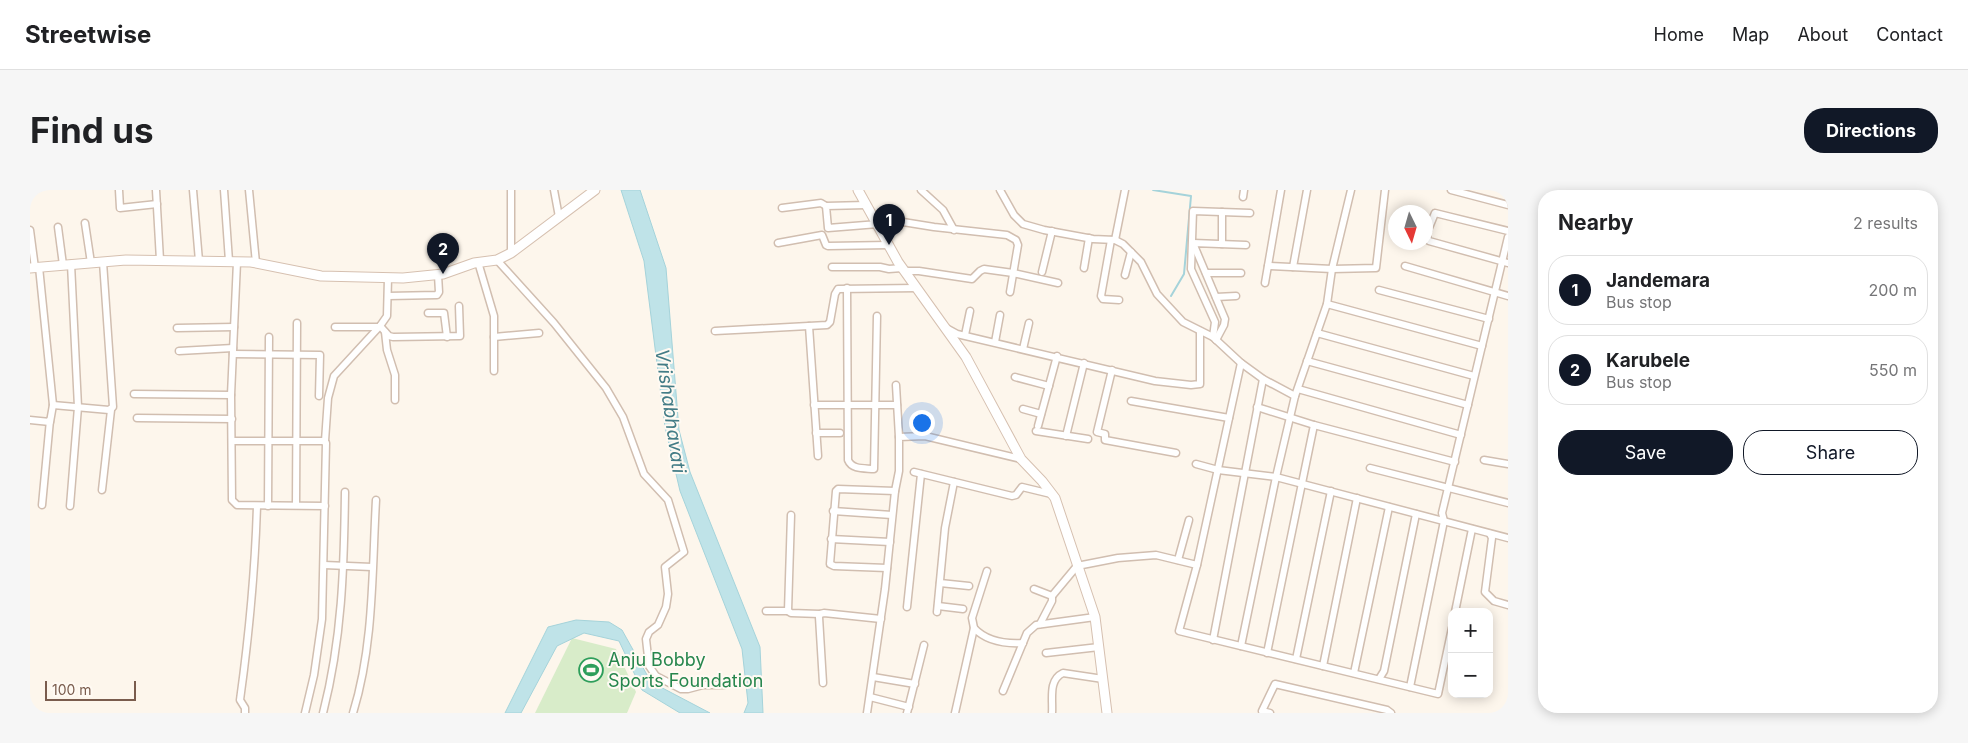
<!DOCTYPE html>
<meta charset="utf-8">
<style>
:root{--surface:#fff;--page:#f6f6f6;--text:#202124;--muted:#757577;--line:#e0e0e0;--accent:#111827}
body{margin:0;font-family:Inter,sans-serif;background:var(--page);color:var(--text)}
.controls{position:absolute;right:15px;bottom:15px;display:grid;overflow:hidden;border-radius:10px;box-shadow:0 2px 12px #0003}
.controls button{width:45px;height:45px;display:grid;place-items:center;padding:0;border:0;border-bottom:1px solid var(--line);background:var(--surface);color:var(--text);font:25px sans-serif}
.compass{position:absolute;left:1358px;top:15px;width:45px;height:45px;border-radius:50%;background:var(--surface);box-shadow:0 2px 12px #0003;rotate:175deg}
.scale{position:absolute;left:15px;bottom:12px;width:91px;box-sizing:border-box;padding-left:5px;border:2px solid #7a5c4d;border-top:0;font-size:14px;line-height:18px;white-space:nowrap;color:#7a5c4d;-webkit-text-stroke:4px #fffaf3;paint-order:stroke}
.you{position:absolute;left:891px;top:232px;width:18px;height:18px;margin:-12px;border:4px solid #fff;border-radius:50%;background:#1a73e8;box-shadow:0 0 0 8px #1a73e833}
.badge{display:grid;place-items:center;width:32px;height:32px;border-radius:50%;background:var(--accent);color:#fff;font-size:16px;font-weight:700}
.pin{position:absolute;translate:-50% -41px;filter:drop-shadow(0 1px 2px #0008)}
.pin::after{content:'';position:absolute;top:26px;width:18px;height:15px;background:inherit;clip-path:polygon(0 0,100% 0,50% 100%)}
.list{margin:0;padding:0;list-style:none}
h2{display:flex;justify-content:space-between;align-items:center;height:65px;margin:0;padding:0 20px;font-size:21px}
h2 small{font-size:16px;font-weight:400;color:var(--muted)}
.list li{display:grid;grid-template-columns:32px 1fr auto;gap:15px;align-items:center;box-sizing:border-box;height:70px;margin:0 10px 10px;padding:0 10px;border:1px solid var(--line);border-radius:20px}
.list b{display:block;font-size:19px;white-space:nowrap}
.list p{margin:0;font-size:16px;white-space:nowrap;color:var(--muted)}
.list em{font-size:16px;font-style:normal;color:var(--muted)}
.actions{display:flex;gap:10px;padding:15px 20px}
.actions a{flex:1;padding:11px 0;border:1px solid var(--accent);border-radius:20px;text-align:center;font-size:18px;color:var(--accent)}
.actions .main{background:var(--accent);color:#fff}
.map{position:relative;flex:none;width:1478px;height:523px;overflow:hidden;border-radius:20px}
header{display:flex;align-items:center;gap:30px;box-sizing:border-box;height:70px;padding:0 25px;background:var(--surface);border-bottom:1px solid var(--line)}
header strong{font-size:24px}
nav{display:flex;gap:28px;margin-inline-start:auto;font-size:18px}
.intro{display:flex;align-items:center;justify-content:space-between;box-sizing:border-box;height:120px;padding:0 30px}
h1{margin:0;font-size:35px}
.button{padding:12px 22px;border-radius:20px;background:var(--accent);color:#fff;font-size:18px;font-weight:700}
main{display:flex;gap:30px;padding:0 30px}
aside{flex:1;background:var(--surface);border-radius:20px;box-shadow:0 2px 12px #0003}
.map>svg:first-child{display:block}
.green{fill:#d8ecc9}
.water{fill:#bfe3e8;stroke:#a5d3da}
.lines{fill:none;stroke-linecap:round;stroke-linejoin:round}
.stream{stroke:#a5d3da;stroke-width:2}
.street-casing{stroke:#d1beb0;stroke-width:9}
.secondary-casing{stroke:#d6c0b0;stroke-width:11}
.street{stroke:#fff;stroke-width:6}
.secondary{stroke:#fff;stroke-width:9}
.labels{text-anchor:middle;stroke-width:4;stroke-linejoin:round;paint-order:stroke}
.leisure-label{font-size:18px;fill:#27864d;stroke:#fffaf3;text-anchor:start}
.water-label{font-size:19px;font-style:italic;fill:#437c86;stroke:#fffaf3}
</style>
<header>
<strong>Streetwise</strong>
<nav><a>Home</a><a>Map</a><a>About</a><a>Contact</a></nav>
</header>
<div class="intro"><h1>Find us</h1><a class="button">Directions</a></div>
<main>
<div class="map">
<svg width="1478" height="523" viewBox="0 0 1478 523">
<rect width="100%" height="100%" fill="#fdf6ec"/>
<path class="green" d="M542,448L586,459L606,502L597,523H505Z"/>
<g class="water">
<path d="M591,0H610L636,78L649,240L660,282L730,457L733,523H714L718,513L712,459L650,301L635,237L614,71Z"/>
<path d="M546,430L579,432L592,440L621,492L680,523H650L612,500L589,451L554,443L527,456L491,523H475L518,437Z"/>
</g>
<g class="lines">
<path class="stream" d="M1123,0L1161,6L1154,84L1141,106"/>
<g class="street-casing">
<g id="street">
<path d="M89,0L90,18L127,14"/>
<path d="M126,0L130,70"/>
<path d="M163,0L169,71"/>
<path d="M194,0L199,71"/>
<path d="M219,0L226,73"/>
<path d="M524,0L529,27"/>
<path d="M891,0L913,20L924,40"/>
<path d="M970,0L984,25L993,34L1014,40L1063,49L1085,50L1093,54L1111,72L1127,104L1153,132L1183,147L1211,173L1233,189L1265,206"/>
<path d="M1421,0L1478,15"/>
<path d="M1213,7L1214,0"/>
<path d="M836,15L796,16L798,38L873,32L904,37L977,45L986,50L988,55L980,102"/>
<path d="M752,18L791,13L796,16"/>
<path d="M55,33L61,73"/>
<path d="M28,37L33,75"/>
<path d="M0,40L5,78"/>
<path d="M1478,41L1405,23L1396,45L1399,51L1478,73"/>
<path d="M1081,50L1071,106L1073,109L1089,110"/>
<path d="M1085,50L1095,0"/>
<path d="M748,53L792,45L796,55L798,56L859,55"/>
<path d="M1192,54V22"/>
<path d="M481,63V0"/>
<path d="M467,70L524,133L576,198L593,227L614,284L638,310L654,362L635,377L638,404L636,417L628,435L619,442L616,449L619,476L626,486L651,499H658L673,495H694"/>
<path d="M207,72L201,205L202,310L207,315L295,316"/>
<path d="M448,72L464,126V181"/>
<path d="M1238,76L1302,79L1346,78L1355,0"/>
<path d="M1375,76L1478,106"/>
<path d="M802,77H850L859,79L872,78"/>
<path d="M1263,77L1277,0"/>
<path d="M1054,78L1059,48"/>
<path d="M875,81H889L942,89L950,81L954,79L983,83L1028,93"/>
<path d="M1012,82L1022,41"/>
<path d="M1176,83H1211"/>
<path d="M1095,85L1101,62"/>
<path d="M1235,93L1251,0"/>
<path d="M817,98L818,270C822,280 835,278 844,279L847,126"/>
<path d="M1349,100L1459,129"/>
<path d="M358,106L407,105L409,102L408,85"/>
<path d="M1186,107L1206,106"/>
<path d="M1297,114L1452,156"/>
<path d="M398,123H414L417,147"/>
<path d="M350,136L359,146L363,147L430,146L429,116"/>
<path d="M779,136L788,266"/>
<path d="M305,137H349"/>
<path d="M147,138L204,137"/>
<path d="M916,138L927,144L1125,191L1161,195L1170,194V141"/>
<path d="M685,141L797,135L800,132L805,104L808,99L887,98"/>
<path d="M355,142L357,160L365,185V210"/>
<path d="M1287,143L1444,186"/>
<path d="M935,145L940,121"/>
<path d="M464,147L509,143"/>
<path d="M1183,147L1185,132L1161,79L1163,21L1220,23"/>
<path d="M1186,150L1194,135L1195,129L1163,53L1216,55"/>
<path d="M965,152L970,125"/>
<path d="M993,159L999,133"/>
<path d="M149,161L203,158"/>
<path d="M203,164L290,165L289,206"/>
<path d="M1277,171L1438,215"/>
<path d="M1211,173L1167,375L1149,441L1408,504L1422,438"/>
<path d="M1082,180L1067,242L1075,244V250L1146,263"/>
<path d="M985,187L1019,196"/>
<path d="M866,195L869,247"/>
<path d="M1268,199L1431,245"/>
<path d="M104,204L201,205"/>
<path d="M1101,211L1199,228"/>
<path d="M23,215L79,220L83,217L73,72"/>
<path d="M784,215H867"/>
<path d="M1227,217L1284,235L1425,272"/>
<path d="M993,219L1011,224"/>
<path d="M107,228L202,229"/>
<path d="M0,230L20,232L23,215L9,77"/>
<path d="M1008,236L1027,166"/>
<path d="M1006,241L1058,249"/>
<path d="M786,243H810"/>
<path d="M1036,246L1054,173"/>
<path d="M202,251H293L296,253L292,429L284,485L275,523"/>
<path d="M295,251L298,208L304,186L350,136L357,126L358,88"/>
<path d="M1454,270L1478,274"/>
<path d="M1166,274L1188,280L1246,287L1478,348"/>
<path d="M1340,278L1478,313"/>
<path d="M884,282L982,306L986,305L992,297L1021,304"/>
<path d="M72,300L81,220"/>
<path d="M12,315L20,230"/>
<path d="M266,315L267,133"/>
<path d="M40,316L48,217L41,74"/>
<path d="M238,316L239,147"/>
<path d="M803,321L862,325"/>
<path d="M761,325L758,421L761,423L790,424"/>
<path d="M1460,344L1462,348L1455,402L1464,411L1478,415"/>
<path d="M801,349L860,352"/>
<path d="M1148,370L1159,330"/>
<path d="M294,375L342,377"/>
<path d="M857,378L804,376L800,374L806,301L808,299L865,301"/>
<path d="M910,393L939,396"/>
<path d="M1004,399L1022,406V411L1010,434"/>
<path d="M1022,406L1047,376L1088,368L1126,365L1167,375"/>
<path d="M908,416L933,419"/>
<path d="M877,417L891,284"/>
<path d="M736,421H758"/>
<path d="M907,422L915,338L924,292"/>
<path d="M1425,422L1442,339"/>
<path d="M944,438C957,452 975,454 993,453"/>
<path d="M1183,450L1233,189"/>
<path d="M1211,456L1246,287L1265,206L1297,114L1302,79L1321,0"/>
<path d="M1016,463L1069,457"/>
<path d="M1237,463L1284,235"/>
<path d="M1266,469L1301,301"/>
<path d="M1293,476L1327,308"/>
<path d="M1324,483L1359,317"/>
<path d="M843,487L885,494"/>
<path d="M1349,489L1354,481L1386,324"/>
<path d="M793,493L789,427L790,424L794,423L851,429"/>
<path d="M1380,497L1414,331L1412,323L1478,47"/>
<path d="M973,501L997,443L1006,435L1065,427"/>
<path d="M840,507L879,517"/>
<path d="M215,523V518L210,510C219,445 225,381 227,316"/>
<path d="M293,523C312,449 314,379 315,302"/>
<path d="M323,523C344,455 342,381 346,310"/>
<path d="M837,523L855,399L865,301L869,281V247L895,246L991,269"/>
<path d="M877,523L894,455"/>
<path d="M925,523L944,438L942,428L957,381"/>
<path d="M1022,523C1023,509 1018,490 1033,483L1073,489"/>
<path d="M1240,523L1232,521L1245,494L1357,520L1361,523"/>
</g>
</g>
<g class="secondary-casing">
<g id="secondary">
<path d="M828,0L868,72L936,167L991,269L1012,291L1025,308L1065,427L1077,523"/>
<path d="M0,78L96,70L221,72L291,86L373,88L413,84L444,73L467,70L481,63L565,0"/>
</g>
</g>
<use href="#street" class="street"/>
<use href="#secondary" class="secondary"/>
</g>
<defs>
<g id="stadium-ring" transform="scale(1.25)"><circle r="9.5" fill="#fffaf3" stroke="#2e9e5b" stroke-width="1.5"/><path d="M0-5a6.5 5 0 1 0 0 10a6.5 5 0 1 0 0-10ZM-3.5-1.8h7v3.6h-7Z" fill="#2e9e5b"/></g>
</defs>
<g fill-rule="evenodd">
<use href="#stadium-ring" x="561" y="480"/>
</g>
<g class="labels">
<g class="leisure-label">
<text x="578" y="476">Anju Bobby<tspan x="578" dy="21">Sports Foundation</tspan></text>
</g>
<g class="water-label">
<text transform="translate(641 221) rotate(82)" y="7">Vrishabhavati</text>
</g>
</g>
</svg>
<div class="controls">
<button>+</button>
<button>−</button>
</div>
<svg class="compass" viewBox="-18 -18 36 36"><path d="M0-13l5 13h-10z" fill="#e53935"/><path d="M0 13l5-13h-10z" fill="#757577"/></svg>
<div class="scale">100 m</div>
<div class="you"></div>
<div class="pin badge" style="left:859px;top:55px">1</div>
<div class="pin badge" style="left:413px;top:84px">2</div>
</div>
<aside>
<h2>Nearby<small>2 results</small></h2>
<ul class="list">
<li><span class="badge">1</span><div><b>Jandemara</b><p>Bus stop</p></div><em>200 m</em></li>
<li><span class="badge">2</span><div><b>Karubele</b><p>Bus stop</p></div><em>550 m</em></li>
</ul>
<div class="actions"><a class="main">Save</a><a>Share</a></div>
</aside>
</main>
